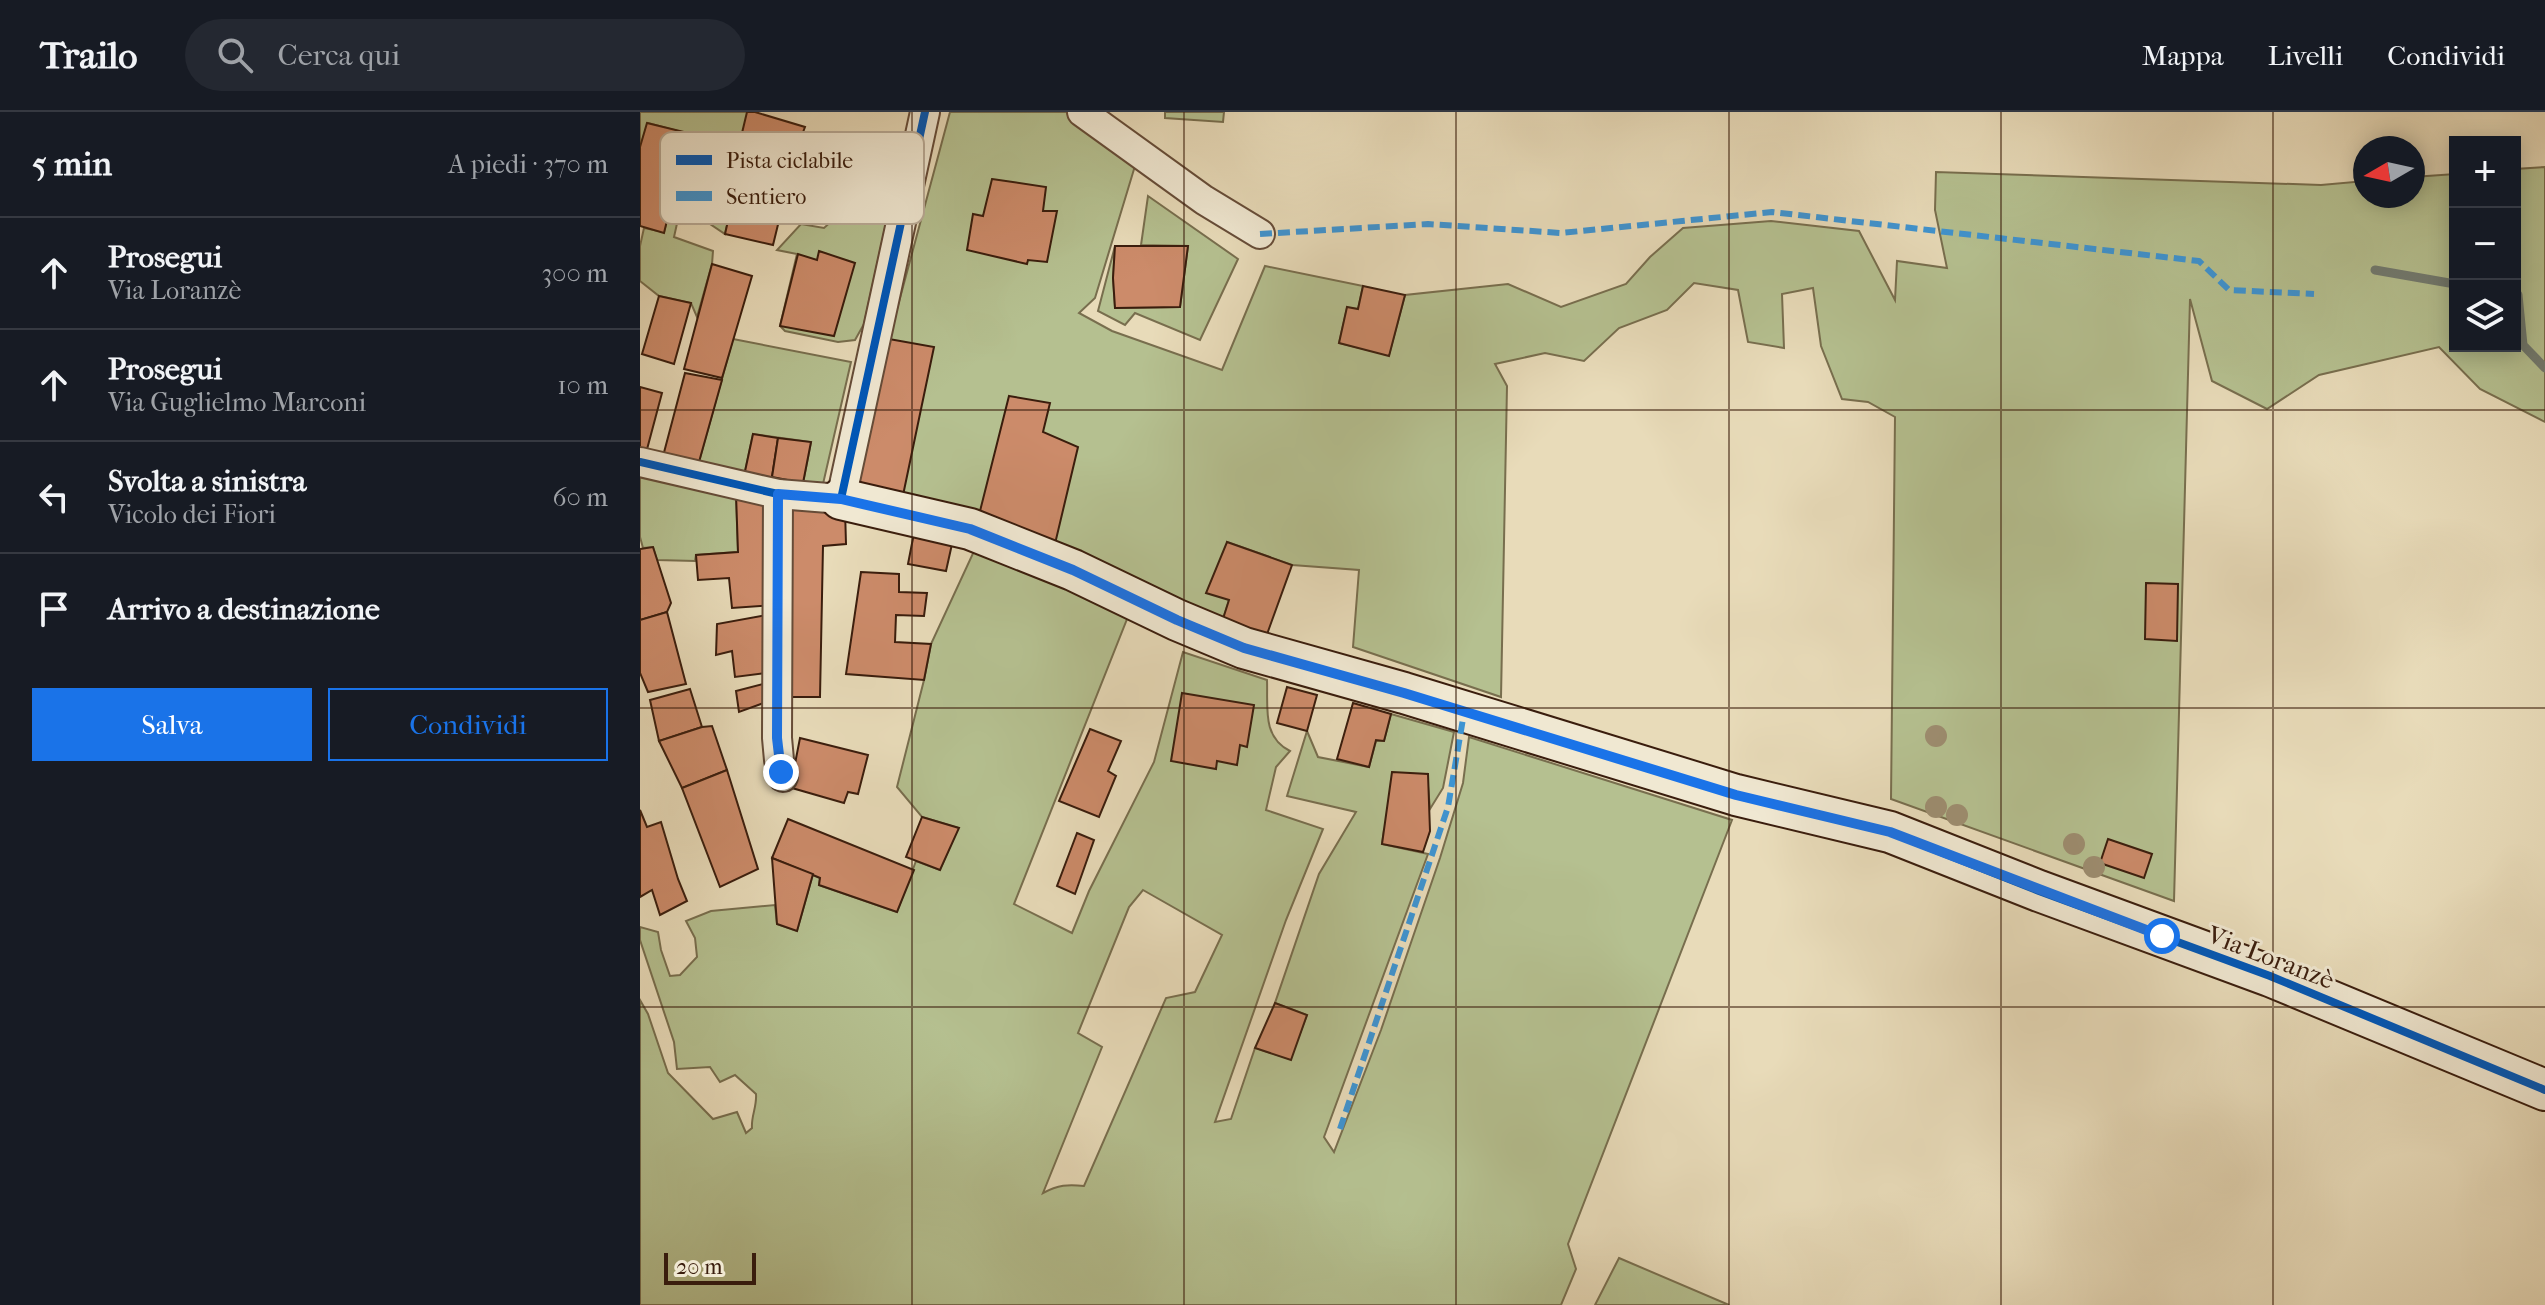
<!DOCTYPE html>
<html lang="it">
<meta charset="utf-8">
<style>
:root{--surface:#171b24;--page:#242831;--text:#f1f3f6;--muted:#9ea1a6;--line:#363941;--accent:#1a73e8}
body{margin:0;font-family:"IM FELL French Canon",serif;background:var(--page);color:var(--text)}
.controls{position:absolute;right:24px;top:24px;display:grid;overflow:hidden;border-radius:0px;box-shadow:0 4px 20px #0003}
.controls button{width:72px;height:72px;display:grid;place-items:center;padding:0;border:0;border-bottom:2px solid var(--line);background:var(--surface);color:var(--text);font:40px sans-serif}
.compass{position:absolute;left:1713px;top:24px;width:72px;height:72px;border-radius:50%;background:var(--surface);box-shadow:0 4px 20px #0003;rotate:261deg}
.scale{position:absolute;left:24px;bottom:20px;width:92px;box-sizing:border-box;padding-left:8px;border:4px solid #3a1d0d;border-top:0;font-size:22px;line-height:28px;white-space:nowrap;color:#3a1d0d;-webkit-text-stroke:6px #f0e8d2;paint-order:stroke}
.stop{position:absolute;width:24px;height:24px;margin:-18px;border:6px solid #1a73e8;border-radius:50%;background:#fff}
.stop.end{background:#1a73e8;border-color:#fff;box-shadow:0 2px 8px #0008}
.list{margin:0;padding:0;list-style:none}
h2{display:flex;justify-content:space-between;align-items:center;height:104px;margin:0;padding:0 32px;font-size:34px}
h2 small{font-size:26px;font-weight:400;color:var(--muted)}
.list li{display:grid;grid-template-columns:52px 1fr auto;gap:24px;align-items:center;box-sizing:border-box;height:112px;padding:0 32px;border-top:2px solid var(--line)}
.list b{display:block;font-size:30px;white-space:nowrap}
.list p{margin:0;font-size:26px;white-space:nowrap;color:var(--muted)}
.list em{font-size:26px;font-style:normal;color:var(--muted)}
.actions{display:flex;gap:16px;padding:24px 32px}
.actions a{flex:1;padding:18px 0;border:2px solid var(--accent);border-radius:0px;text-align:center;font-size:28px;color:var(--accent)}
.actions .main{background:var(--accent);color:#fff}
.icon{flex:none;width:44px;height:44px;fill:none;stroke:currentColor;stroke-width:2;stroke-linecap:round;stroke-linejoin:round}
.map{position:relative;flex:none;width:1905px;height:1193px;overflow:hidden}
header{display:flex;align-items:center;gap:48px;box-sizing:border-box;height:112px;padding:0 40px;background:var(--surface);border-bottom:2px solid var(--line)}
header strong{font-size:38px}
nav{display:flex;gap:44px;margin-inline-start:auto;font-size:28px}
.search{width:560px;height:72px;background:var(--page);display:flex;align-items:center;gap:20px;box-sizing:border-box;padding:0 28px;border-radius:44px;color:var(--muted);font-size:30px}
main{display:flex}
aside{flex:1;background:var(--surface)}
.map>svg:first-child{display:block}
.green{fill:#b5c090;stroke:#786e4e;stroke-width:2;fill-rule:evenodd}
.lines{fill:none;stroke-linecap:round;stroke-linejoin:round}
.stream{stroke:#727b71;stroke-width:9}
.building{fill:#cc8b6a;stroke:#3a1d0d;stroke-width:2}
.street-casing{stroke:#664c38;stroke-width:32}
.secondary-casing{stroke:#3a1d0d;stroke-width:44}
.street{stroke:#f0e8d2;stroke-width:28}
.secondary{stroke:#f0e8d2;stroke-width:40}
.quiet{stroke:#3e94d2;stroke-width:6;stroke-dasharray:12 6;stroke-linecap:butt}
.cycleway-casing{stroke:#f0e8d2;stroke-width:13}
.cycleway{stroke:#0057b8;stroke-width:8}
.tree{fill:#9d8d70}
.route{stroke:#1a73e8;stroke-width:10}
.grid{fill:none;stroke:#3a1d0d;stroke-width:2;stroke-opacity:0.55}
.labels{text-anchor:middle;stroke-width:6;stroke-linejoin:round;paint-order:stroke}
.street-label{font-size:26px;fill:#3a1d0d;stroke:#f0e8d2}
.key{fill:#f0e8d2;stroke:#b9ab97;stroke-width:2}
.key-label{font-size:22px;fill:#3a1d0d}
</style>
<header>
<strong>Trailo</strong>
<div class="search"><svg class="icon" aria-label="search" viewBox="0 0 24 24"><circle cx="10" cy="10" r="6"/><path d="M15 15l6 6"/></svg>Cerca qui</div>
<nav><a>Mappa</a><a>Livelli</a><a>Condividi</a></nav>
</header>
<main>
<aside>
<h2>5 min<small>A piedi · 370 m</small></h2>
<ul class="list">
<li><svg class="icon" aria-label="ahead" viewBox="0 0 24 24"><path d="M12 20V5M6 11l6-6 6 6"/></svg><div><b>Prosegui</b><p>Via Loranzè</p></div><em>300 m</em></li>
<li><svg class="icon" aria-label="ahead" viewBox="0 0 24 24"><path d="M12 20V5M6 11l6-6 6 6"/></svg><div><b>Prosegui</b><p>Via Guglielmo Marconi</p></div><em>10 m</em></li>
<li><svg class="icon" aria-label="left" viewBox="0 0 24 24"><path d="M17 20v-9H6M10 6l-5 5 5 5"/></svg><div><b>Svolta a sinistra</b><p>Vicolo dei Fiori</p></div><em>60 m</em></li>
<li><svg class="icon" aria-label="arrive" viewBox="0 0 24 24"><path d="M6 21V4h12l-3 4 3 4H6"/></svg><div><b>Arrivo a destinazione</b></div></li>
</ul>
<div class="actions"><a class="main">Salva</a><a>Condividi</a></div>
</aside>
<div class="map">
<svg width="1905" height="1193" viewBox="0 0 1905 1193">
<rect width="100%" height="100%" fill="#e8dbb9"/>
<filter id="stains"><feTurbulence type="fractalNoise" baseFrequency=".0025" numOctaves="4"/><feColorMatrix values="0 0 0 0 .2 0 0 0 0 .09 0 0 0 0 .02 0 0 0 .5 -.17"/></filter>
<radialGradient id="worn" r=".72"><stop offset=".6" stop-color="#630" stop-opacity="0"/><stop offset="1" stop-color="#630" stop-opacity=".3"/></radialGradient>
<g class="green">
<path d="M0,0H107V43L101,77L95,78L85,122L55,102L52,110L38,107L34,125L73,139L72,152L57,205L51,191L19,184L0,169V134L4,116L24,120L37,70L67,74L82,31L8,11L0,35Z"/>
<path d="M310,0H431L498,44L455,186L439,201L472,219L582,258L625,154L723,174L718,197L707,196L699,231L749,243L765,183L868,172L921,195L986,172L1010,145L1043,116L1131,109L1219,119L1255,188L1257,149L1307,156L1295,98L1296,60L1681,73L1725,69V84H1773V65L1815,62V234H1875V57L1905,55V310L1840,277L1799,235L1679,263L1627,297L1572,269L1550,187L1534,789L1251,687L1255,305L1228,290L1202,287L1181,234L1173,176L1142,182L1144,236L1108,230L1098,178L1054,171L1027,198L979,216L944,249L905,241L855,252L867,274L861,585L713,535L719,458L652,453L587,430L589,488L582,510L262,388L249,227Z"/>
<path d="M525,0H584L583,10L525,6Z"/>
<path d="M508,84L598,147L560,228L495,201L485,213L458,199L475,134L473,166L475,196L540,195L548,134L501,133Z"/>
<path d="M205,97L247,107L224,212L215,228L198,230L145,219L140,214L157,142L137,138L161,112L184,116Z"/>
<path d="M93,227L211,250L183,372L163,371L171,330L113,322L104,364L57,357Z"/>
<path d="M0,359L96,382L98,440L56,443L55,449L17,448L13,435L3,436L0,425Z"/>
<path d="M335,437L489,502L374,792L432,821L449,779L514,650L543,540L627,568C628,596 622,625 650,639L636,655L626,698L683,717L646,808L575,1010L591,1007L615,936L650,947L667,903L635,891L679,762L716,700L647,684L667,619L678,645L729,655L736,629H744L751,602L814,620L803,676L790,697L787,663L744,718L742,732L788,742L684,1025L694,1040L741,918L800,746L823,671L829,625L1092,708L928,1132L936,1157L921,1193H0V888L8,902L28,961L73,1007L97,1000L106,1021L112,1016C111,1004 117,995 116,982L95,963L80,970L70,955L37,957L34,930L0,828V815L18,820L21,838L30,864L40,863L57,845L55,826L46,809L71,799L135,793L137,812L157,819L173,762L180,766L179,773L257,800L276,749L300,758L318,716L282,705L257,675L284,568L291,532ZM503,778L582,823L555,880L526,886L444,1074C428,1072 418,1073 403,1081L462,935L438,921L489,795Z"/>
<path d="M979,1146L1089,1193H955Z"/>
</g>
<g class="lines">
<g class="stream">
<path d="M1735,158L1815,172"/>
<path d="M1875,183H1878L1883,233L1905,256"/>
</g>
</g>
<g class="building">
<path d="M107,0H115L165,15L151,52L97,42Z"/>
<path d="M7,11L48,21L24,121L0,114V35Z"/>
<path d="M352,67L406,75L403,99H417L407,150L388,148L387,152L327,138L333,102L343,104Z"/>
<path d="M101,77L144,88L133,133L85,122L95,78Z"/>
<path d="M475,134H548L540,195L475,196L473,166Z"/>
<path d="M179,139L215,151L194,224L140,214L158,142L177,148Z"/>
<path d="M72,152L112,164L82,266L44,257Z"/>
<path d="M723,174L765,183L749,244L699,231L707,195L718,197Z"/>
<path d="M19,184L51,191L34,252L2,242Z"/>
<path d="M249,227L294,235L262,388L216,381Z"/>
<path d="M45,261L82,268L57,357L22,348Z"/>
<path d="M0,275L22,281L6,341L0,340Z"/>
<path d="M369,284L410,291L403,320L438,335L414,436L337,411Z"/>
<path d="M113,322L138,326L132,365L104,364Z"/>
<path d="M138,326L171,330L163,371L132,365Z"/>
<path d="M96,382L131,389L134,493L92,496L89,466L58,468L56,443L98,440Z"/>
<path d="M142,390L205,397L206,432L183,434L180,585H142Z"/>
<path d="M275,416L314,423L306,459L268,452Z"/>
<path d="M587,430L652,453L626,525L582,510L589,488L566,481Z"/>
<path d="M13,435L31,491L27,500L0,508V437Z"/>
<path d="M221,460L259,462V480L287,481L284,504L256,503L255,530L291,532L284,568L206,562Z"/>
<path d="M1506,471L1538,472L1537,529L1505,527Z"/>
<path d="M27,500L46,572L8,580L0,561V508Z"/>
<path d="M133,502V560L95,565L92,539L76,543L77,512Z"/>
<path d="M131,570L132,588L99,600L96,579Z"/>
<path d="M647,575L677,583L667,619L637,611Z"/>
<path d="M50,577L62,615L19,629L10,588Z"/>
<path d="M542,581L614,593L607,635L600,633L597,653L577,649L576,657L531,649Z"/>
<path d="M713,591L751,602L744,629L736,628L729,655L697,647Z"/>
<path d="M72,614L87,658L42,676L19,629L62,615Z"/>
<path d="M450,617L481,629L468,659L476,664L459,705L419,689Z"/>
<path d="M160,626L228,643L218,682L208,680L204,691L152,676L157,662H153Z"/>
<path d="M87,658L118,757L80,775L42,676Z"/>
<path d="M752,660L788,662L790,719L783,740L742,732Z"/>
<path d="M0,698L7,715L21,710L38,767L47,789L20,803L12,778L0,785Z"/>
<path d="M282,705L319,716L300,758L266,745Z"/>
<path d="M148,707L274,758L257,800L179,773L180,766L132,746Z"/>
<path d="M437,721L454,728L435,782L417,774Z"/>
<path d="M1468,727L1512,742L1504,766L1460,751Z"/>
<path d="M132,746L173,762L157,819L137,812Z"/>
<path d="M635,891L667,903L651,948L615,936Z"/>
</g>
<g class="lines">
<g class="street-casing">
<g id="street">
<path d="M442,0L564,88L620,122"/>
<path d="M0,350L138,382L201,387L285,0"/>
<path d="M138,382L137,626L139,648L143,665"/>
</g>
</g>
<g class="secondary-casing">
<path id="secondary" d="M201,387L330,417L433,458L537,508L604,536L764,581L1096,683L1250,720L1399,779L1630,864L1905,978"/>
</g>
<use href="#street" class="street"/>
<use href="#secondary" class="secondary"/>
<g class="quiet">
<path d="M620,122L788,112L921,121L1132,100L1559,149L1589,178L1674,182"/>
<path d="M700,1017L808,695L824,601"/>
</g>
<g class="cycleway-casing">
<g id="cycleway">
<path d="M0,350L138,382L201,387L330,417L433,458L537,508L604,536L764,581L1096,683L1250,720L1399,779L1630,864L1905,978"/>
<path d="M201,387L285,0"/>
</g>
</g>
<use href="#cycleway" class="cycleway"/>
</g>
<g class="tree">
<circle cx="1296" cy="624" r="11"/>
<circle cx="1296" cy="695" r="11"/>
<circle cx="1317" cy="703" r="11"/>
<circle cx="1434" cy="732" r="11"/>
<circle cx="1454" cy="755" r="11"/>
</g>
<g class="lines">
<path class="route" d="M141,660L137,626L138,382L201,387L330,417L433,458L537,508L604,536L764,581L1096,683L1250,720L1522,824"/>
</g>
<path class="grid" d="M272,0V1193M544,0V1193M816,0V1193M1089,0V1193M1361,0V1193M1633,0V1193M0,298H1905M0,596H1905M0,895H1905"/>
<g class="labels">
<g class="street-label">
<text transform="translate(1631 845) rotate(21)" y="9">Via Loranzè</text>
</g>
</g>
<rect x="20" y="20" width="264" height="92" rx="12" class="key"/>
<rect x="36" y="43" width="36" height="10" fill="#0057b8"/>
<rect x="36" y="79" width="36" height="10" fill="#3e94d2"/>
<g class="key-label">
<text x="86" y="56">Pista ciclabile</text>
<text x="86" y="92">Sentiero</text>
</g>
<rect width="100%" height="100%" filter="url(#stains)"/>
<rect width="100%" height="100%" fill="url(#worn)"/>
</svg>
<div class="controls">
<button>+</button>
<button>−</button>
<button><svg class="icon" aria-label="layers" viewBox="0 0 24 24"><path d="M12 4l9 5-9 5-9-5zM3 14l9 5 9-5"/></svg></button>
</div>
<svg class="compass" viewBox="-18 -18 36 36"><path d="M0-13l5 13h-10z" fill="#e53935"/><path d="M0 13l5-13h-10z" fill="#9ea1a6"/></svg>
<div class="scale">20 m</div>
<div class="stop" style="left:1522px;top:824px"></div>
<div class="stop end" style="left:141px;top:660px"></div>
</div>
</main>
